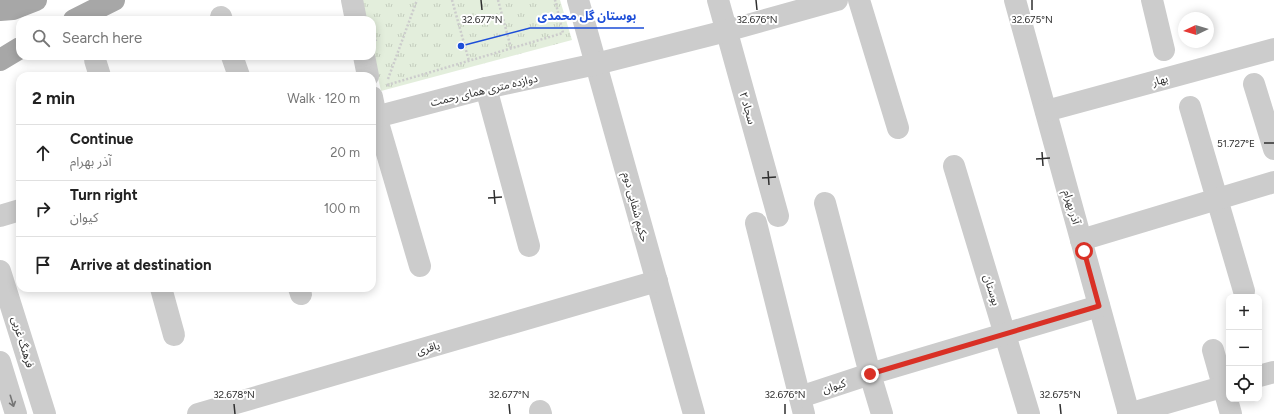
<!DOCTYPE html>
<meta charset="utf-8">
<style>
:root{--surface:#fff;--page:#f2f2f2;--text:#222;--muted:#767676;--line:#e0e0e0}
body{margin:0;font-family:Figtree,"Noto Sans Arabic",sans-serif;background:var(--page);color:var(--text)}
.controls{position:absolute;right:12px;bottom:12px;display:grid;overflow:hidden;border-radius:8px;box-shadow:0 2px 10px #0003}
.controls button{width:36px;height:36px;display:grid;place-items:center;padding:0;border:0;border-bottom:1px solid var(--line);background:var(--surface);color:var(--text);font:20px sans-serif}
.compass{position:absolute;left:1178px;top:12px;width:36px;height:36px;border-radius:50%;background:var(--surface);box-shadow:0 2px 10px #0003;rotate:266deg}
.stop{position:absolute;width:12px;height:12px;margin:-9px;border:3px solid #d93025;border-radius:50%;background:#fff}
.stop.end{background:#d93025;border-color:#fff;box-shadow:0 1px 4px #0008}
.list{margin:0;padding:0;list-style:none}
h2{display:flex;justify-content:space-between;align-items:center;height:52px;margin:0;padding:0 16px;font-size:17px}
h2 small{font-size:13px;font-weight:400;color:var(--muted)}
.list li{display:grid;grid-template-columns:26px 1fr auto;gap:12px;align-items:center;box-sizing:border-box;height:56px;padding:0 16px;border-top:1px solid var(--line)}
.list b{display:block;font-size:15px;white-space:nowrap}
.list p{margin:0;font-size:13px;white-space:nowrap;color:var(--muted)}
.list em{font-size:13px;font-style:normal;color:var(--muted)}
.icon{flex:none;width:22px;height:22px;fill:none;stroke:currentColor;stroke-width:2;stroke-linecap:round;stroke-linejoin:round}
.map{position:relative;flex:none;width:1274px;height:414px;overflow:hidden}
.search{position:absolute;background:var(--surface);box-shadow:0 2px 10px #0003;left:16px;top:16px;width:360px;height:44px;display:flex;align-items:center;gap:10px;box-sizing:border-box;padding:0 14px;border-radius:12px;color:var(--muted);font-size:15px}
.panel{position:absolute;background:var(--surface);box-shadow:0 2px 10px #0003;left:16px;top:72px;width:360px;height:220px;border-radius:12px}
.map>svg:first-child{display:block}
.park{fill:url(#park-tufts)}
.lines{fill:none;stroke-linecap:round;stroke-linejoin:round}
.path{stroke:#ccc;stroke-width:2.5;stroke-dasharray:2 2;stroke-linecap:butt}
.minor{stroke:#ccc;stroke-width:22}
.major{stroke:#a7a7a7;stroke-width:22}
.oneway{stroke:#767676}
.route{stroke:#d93025;stroke-width:5}
.ticks{fill:none;stroke:#2f2f2f;stroke-width:1.5}
.labels{text-anchor:middle;stroke-width:4;stroke-linejoin:round;paint-order:stroke}
.street-label{font-size:11px;fill:#2f2f2f;stroke:#fff}
.ticks-label{font-size:10px;text-anchor:middle;fill:#2f2f2f;stroke:#fff;stroke-width:4;stroke-linejoin:round;paint-order:stroke}
.leader{fill:none;stroke:#1d4ed8;stroke-width:1.5}
.callout-dot{fill:#1d4ed8;stroke:#fff;stroke-width:1.5}
.callout-label{font-size:12px;text-anchor:middle;font-weight:bold;fill:#1d4ed8;stroke:#fff;stroke-width:4;stroke-linejoin:round;paint-order:stroke}
</style>
<div class="map">
<svg width="1274" height="414" viewBox="0 0 1274 414">
<defs>
<pattern id="park-tufts" width="24" height="20" patternUnits="userSpaceOnUse"><rect width="24" height="20" fill="#e3eedc"/><path d="M3 7l-1-3M5 7V3M7 7l1-3M15 17l-1-3M17 17v-4M19 17l1-3" fill="none" stroke="#c3ccbd"/></pattern>
</defs>
<rect width="100%" height="100%" fill="#fff"/>
<path class="park" d="M361,0H560L572,40L381,91L372,52V20H365Z"/>
<g class="lines">
<g class="path">
<path d="M452,0L469,61"/>
<path d="M498,0L511,48"/>
<path d="M373,28L376,41"/>
<path d="M388,79L417,0"/>
<path d="M387,85L563,33L555,0"/>
</g>
<g class="minor">
<path d="M352,0L356,20"/>
<path d="M578,0L694,414"/>
<path d="M718,0L778,216"/>
<path d="M859,0L898,128"/>
<path d="M1015,0L1129,414"/>
<path d="M1152,0L1164,50"/>
<path d="M221,17L222,20"/>
<path d="M232,56L239,76"/>
<path d="M364,56L368,76"/>
<path d="M95,60L100,76"/>
<path d="M1254,84L1274,149"/>
<path d="M486,88L529,246"/>
<path d="M372,97L376,116L420,266"/>
<path d="M1190,107L1244,291"/>
<path d="M1046,111L1274,49"/>
<path d="M372,118L486,88L596,64L726,31L837,0"/>
<path d="M954,166L1029,414"/>
<path d="M825,203L870,374L882,414"/>
<path d="M0,216L20,210"/>
<path d="M756,223L804,414"/>
<path d="M1081,240L1274,182"/>
<path d="M0,271L45,414"/>
<path d="M161,288L174,335"/>
<path d="M299,288L301,294"/>
<path d="M1213,350L1231,414"/>
<path d="M0,362L16,414"/>
<path d="M1259,376L1274,372"/>
<path d="M800,397L870,374L1099,306"/>
<path d="M540,411L541,414"/>
<path d="M198,414L657,281"/>
<path d="M1128,414L1229,385"/>
</g>
<g class="major">
<path d="M0,10L13,9L36,0"/>
<path d="M74,20L114,0"/>
<path d="M0,60L20,48"/>
</g>
</g>
<defs><path id="oneway-shaft" d="M-6 0H5M1.5-3L5.5 0L1.5 3" fill="none" stroke-width="1.6" stroke-linecap="round" stroke-linejoin="round"/></defs>
<use class="oneway" href="#oneway-shaft" transform="translate(12 401) rotate(73)"/>
<g class="lines">
<path class="route" d="M870,374L1099,306L1084,251"/>
</g>
<path class="ticks" d="M481,0L482,10M756,0L757,10M1032,0V10M1264,143H1274M1042,152L1043,166M1036,159L1050,158M768,171L769,185M762,178L776,177M494,190L495,204M488,198L502,197M234,404L235,414M509,404L510,414M785,404V414M1060,404L1061,414"/>
<g class="labels">
<g class="street-label">
<text transform="translate(1160 80) rotate(-15)" y="4">بهار</text>
<text transform="translate(484 90) rotate(-13)" y="4">دوازده متری همای رحمت</text>
<text transform="translate(748 108) rotate(74)" y="4">سجاد ۲</text>
<text transform="translate(636 207) rotate(75)" y="4">حکیم شفایی دوم</text>
<text transform="translate(1072 207) rotate(74)" y="4">آذر بهرام</text>
<text transform="translate(992 290) rotate(73)" y="4">بوستان</text>
<text transform="translate(23 342) rotate(73)" y="4">فرهنگ غربی</text>
<text transform="translate(428 348) rotate(-16)" y="4">باقری</text>
<text transform="translate(834 386) rotate(-18)" y="4">کیوان</text>
</g>
</g>
<g class="ticks-label">
<text x="482" y="23">32.677°N</text>
<text x="757" y="23">32.676°N</text>
<text x="1032" y="23">32.675°N</text>
<text x="1236" y="147">51.727°E</text>
<text x="234" y="398">32.678°N</text>
<text x="509" y="398">32.677°N</text>
<text x="785" y="398">32.676°N</text>
<text x="1060" y="398">32.675°N</text>
</g>
<path class="leader" d="M461 46L530 28H644"/>
<circle class="callout-dot" cx="461" cy="46" r="4"/>
<g class="callout-label">
<text x="587" y="20">بوستان گل محمدی</text>
</g>
</svg>
<div class="controls">
<button>+</button>
<button>−</button>
<button><svg class="icon" aria-label="locate" viewBox="0 0 24 24"><circle cx="12" cy="12" r="6"/><path d="M12 2v4M12 18v4M2 12h4M18 12h4"/></svg></button>
</div>
<svg class="compass" viewBox="-18 -18 36 36"><path d="M0-13l5 13h-10z" fill="#e53935"/><path d="M0 13l5-13h-10z" fill="#767676"/></svg>
<div class="stop" style="left:1084px;top:251px"></div>
<div class="stop end" style="left:870px;top:374px"></div>
<div class="search"><svg class="icon" aria-label="search" viewBox="0 0 24 24"><circle cx="10" cy="10" r="6"/><path d="M15 15l6 6"/></svg>Search here</div>
<section class="panel">
<h2>2 min<small>Walk · 120 m</small></h2>
<ul class="list">
<li><svg class="icon" aria-label="ahead" viewBox="0 0 24 24"><path d="M12 20V5M6 11l6-6 6 6"/></svg><div><b>Continue</b><p>آذر بهرام</p></div><em>20 m</em></li>
<li><svg class="icon" aria-label="right" viewBox="0 0 24 24"><path d="M7 20v-9h11M14 6l5 5-5 5"/></svg><div><b>Turn right</b><p>کیوان</p></div><em>100 m</em></li>
<li><svg class="icon" aria-label="arrive" viewBox="0 0 24 24"><path d="M6 21V4h12l-3 4 3 4H6"/></svg><div><b>Arrive at destination</b></div></li>
</ul>
</section>
</div>
